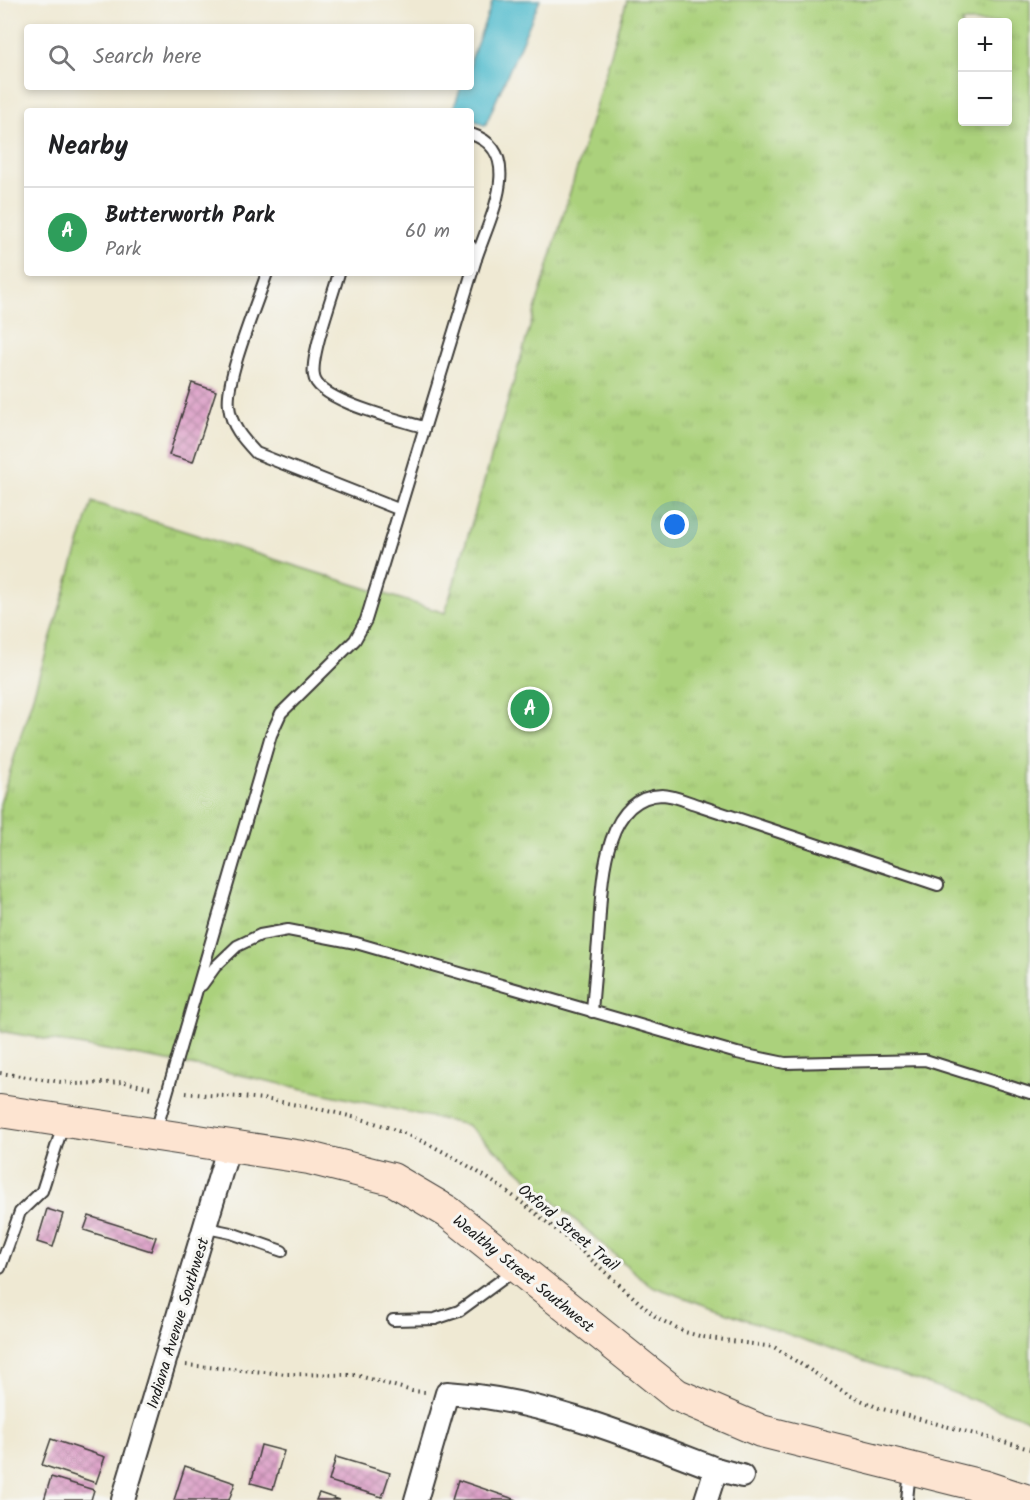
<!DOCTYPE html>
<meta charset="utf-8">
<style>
:root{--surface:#fff;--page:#f2f2f2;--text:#202124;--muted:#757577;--line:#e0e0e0;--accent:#111827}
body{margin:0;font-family:Kalam,sans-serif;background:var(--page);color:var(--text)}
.controls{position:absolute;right:18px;top:18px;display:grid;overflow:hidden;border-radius:6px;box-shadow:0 3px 9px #0003}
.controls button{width:54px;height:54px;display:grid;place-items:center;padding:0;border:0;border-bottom:2px solid var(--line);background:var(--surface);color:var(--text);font:30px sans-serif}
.you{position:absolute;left:675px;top:525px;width:21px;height:21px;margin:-15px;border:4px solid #fff;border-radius:50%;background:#1a73e8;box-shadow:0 0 0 9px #1a73e833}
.badge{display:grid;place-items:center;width:39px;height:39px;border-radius:50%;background:var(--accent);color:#fff;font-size:20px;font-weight:700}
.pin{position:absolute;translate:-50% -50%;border:3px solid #fff;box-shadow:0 2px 6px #0006}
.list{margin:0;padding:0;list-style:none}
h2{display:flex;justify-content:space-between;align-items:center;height:78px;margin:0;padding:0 24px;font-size:26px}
h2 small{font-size:20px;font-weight:400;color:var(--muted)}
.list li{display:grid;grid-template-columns:39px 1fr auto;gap:18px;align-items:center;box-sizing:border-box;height:90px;padding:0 24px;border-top:2px solid var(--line)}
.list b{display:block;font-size:22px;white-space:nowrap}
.list p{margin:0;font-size:20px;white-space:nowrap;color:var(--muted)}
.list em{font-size:20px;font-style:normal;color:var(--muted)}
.icon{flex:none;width:33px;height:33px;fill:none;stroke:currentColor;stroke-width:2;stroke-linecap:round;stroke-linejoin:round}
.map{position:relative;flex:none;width:1030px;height:1500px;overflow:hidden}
.search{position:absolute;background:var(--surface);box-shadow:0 3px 9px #0003;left:24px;top:24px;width:450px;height:66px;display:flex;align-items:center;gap:15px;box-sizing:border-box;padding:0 21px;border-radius:6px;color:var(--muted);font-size:22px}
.panel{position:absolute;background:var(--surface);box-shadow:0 3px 9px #0003;left:24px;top:108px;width:450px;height:168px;border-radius:6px}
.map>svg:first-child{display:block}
.park{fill:url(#park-tufts);stroke:#64764c;stroke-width:1.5;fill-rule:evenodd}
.water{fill:#50bbcd;stroke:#366c74;stroke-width:1.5}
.building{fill:url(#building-cross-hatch)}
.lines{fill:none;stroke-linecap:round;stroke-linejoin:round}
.service-casing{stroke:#3c3b37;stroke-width:14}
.minor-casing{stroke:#3c3b37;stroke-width:26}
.secondary-casing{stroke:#3c3b37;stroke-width:34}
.path{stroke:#3c3b37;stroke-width:4;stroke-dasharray:1.5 4.5;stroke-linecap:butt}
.service{stroke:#fff;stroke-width:10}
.minor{stroke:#fff;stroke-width:22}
.secondary{stroke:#fde4d1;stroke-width:32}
.labels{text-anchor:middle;stroke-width:6;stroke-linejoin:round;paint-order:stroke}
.street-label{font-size:16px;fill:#1c1c1c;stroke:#f6f6f2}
</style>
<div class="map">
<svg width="1030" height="1500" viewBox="0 0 1030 1500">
<defs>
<pattern id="park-tufts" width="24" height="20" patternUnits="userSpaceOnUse" patternTransform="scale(1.5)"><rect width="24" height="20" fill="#abd17b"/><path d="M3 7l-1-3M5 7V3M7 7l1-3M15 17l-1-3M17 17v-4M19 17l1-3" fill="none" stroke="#93b36a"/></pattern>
<pattern id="building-cross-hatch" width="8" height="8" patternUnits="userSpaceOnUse" patternTransform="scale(1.5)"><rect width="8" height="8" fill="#d996c2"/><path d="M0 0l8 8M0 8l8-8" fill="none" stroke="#af7a9d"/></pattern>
</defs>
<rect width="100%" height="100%" fill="#f6f6f2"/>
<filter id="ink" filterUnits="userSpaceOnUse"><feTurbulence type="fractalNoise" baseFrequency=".0167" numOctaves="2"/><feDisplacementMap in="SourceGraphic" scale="12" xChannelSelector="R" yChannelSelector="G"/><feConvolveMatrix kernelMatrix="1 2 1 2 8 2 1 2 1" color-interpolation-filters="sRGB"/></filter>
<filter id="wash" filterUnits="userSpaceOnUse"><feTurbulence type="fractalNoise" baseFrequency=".008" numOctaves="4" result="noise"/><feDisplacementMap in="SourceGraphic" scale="24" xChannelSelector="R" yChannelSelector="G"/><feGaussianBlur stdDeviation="1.35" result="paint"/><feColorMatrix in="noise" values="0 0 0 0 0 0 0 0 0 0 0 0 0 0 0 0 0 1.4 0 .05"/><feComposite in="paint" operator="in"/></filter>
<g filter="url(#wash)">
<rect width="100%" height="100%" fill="#efe9d3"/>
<path class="park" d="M627,0H1030V1420L649,1285L467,1125L213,1069L0,1031V804L92,502L445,613ZM962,22H1008V122H962Z"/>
<path class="water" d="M493,0H540L485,126L471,118V111H460L454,107L461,87H471V60Z"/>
<g id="blocks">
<g class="building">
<path d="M192,383L216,391L193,462L169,455Z"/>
<path d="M47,1209L63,1214L53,1247L37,1242Z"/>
<path d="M89,1216L156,1237L151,1251L84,1230Z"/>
<path d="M51,1439L105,1457L96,1483L42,1465Z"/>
<path d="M261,1445L284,1451L273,1489L251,1483Z"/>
<path d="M336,1457L390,1473L382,1497L329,1481Z"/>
<path d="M185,1466L235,1483L229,1500H174Z"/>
<path d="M51,1477L94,1490L91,1500H44Z"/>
<path d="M458,1480L517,1500H452Z"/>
<path d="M319,1493L340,1500H316Z"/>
</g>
</g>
</g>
<g filter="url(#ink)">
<use href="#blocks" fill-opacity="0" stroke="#3c3b37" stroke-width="1.5"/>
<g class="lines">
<g class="service-casing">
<g id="service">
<path d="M471,134C527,152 488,221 476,259"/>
<path d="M267,273C257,303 225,379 229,406C231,426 243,439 256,453L398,509"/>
<path d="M339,273C333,295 310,356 314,376C317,401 401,420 423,427"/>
<path d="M202,985L215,967L237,946L260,935L288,930L356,943L737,1053L785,1063L925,1060L1030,1093"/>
<path d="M592,1012C594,984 597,956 599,928C602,886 602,797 662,795C673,795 688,802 698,805L938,885"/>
<path d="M156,1131L271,735L281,713L355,640L366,620L476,259L471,246"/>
<path d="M207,1228L231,1233L282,1251"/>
<path d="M0,1268L20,1212L42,1191L64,1122"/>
<path d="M393,1320L435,1319L459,1311L515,1270"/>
<path d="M907,1500L910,1470"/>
</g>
</g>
<g class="minor-casing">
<g id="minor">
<path d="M123,1500L229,1146"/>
<path d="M416,1500L447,1393C541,1399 628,1435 716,1469L742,1476"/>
<path d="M706,1500L716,1469"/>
</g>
</g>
<g class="secondary-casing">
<path id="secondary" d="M0,1111L309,1158L392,1179L448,1212L677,1395L761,1431L982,1486L1025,1500"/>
</g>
<g class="path">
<path d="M0,1073L75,1084L125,1082L151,1088"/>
<path d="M186,1093C211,1096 237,1096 263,1099C294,1104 326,1110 357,1118C476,1148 567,1239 657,1318L685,1332L703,1337L774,1347L849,1395L879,1408L1030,1449"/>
<path d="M186,1365L286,1374L356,1375L412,1391L425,1392"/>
</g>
<use href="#service" class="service"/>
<use href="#minor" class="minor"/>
<use href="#secondary" class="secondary"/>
</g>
</g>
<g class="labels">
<g class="street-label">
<text transform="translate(569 1227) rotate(40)" y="6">Oxford Street Trail</text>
<text transform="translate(524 1273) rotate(39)" y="6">Wealthy Street Southwest</text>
<text transform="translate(177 1323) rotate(-73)" y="6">Indiana Avenue Southwest</text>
</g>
</g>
</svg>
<div class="controls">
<button>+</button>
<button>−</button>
</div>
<div class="you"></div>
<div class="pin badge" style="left:530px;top:709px;background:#2e9e5b">A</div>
<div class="search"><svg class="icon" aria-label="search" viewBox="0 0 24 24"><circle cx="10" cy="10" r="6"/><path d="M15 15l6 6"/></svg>Search here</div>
<section class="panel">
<h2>Nearby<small></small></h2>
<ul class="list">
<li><span class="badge" style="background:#2e9e5b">A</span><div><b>Butterworth Park</b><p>Park</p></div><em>60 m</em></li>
</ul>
</section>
</div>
